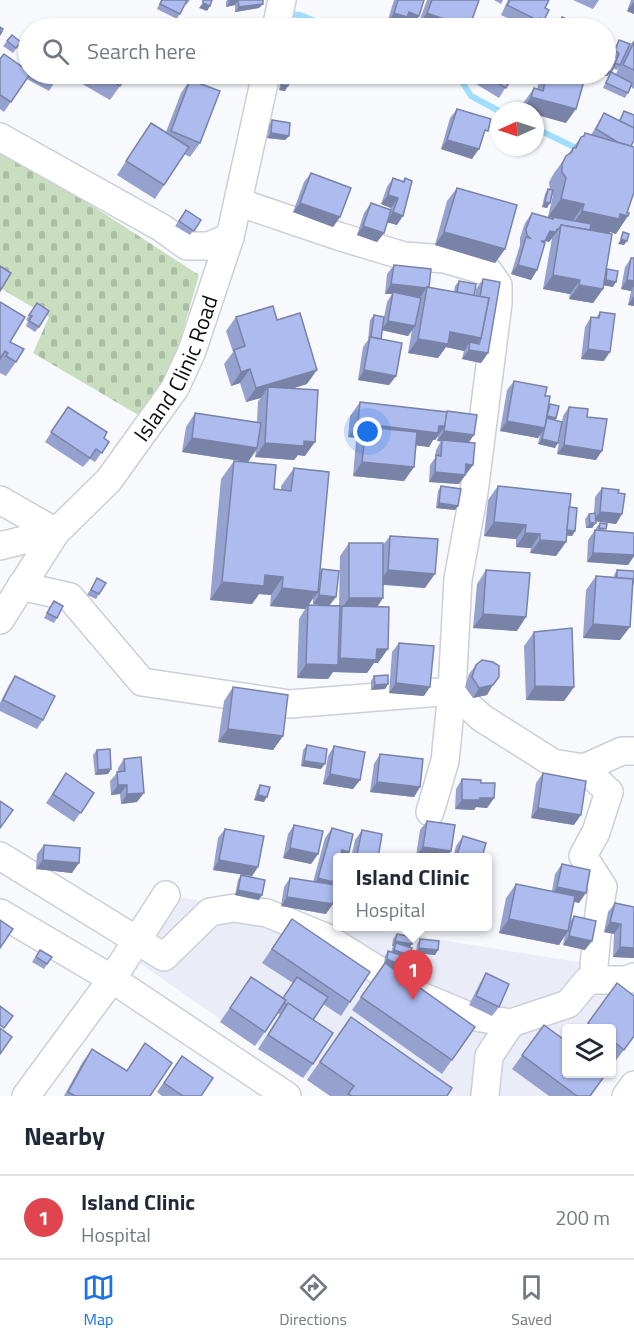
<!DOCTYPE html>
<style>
:root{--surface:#fff;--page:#f6f6f7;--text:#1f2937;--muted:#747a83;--line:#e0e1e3;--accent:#1a73e8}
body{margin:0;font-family:"Titillium Web",sans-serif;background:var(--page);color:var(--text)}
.controls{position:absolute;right:18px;bottom:18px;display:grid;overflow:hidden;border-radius:6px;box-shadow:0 2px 4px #0004}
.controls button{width:54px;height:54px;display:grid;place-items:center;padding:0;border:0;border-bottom:2px solid var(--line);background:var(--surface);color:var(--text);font:30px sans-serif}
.compass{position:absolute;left:490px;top:102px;width:54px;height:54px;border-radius:50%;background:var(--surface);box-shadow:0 2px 4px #0004;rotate:267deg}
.you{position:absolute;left:368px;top:432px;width:21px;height:21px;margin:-15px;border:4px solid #fff;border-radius:50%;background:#1a73e8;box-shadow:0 0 0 9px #1a73e833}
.badge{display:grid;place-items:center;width:39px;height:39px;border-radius:50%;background:var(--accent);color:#fff;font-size:20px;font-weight:700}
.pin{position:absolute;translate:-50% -50px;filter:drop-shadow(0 2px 3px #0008)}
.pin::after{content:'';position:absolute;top:32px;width:21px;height:18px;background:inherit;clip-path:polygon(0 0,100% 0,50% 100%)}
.popup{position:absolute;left:333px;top:853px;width:159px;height:78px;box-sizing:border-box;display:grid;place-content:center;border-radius:6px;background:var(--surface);filter:drop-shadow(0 2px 4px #0005);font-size:20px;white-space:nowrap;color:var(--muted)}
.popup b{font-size:22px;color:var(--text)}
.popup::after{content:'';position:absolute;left:50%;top:100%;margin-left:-12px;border:12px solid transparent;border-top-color:var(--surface)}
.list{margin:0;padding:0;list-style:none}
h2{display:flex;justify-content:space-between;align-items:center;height:78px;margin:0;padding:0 24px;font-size:26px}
h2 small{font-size:20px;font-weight:400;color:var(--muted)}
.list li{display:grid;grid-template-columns:39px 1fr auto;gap:18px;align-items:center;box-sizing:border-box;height:84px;padding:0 24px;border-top:2px solid var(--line)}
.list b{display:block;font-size:22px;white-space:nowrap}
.list p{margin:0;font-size:20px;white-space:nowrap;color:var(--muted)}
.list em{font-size:20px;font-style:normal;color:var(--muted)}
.icon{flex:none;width:33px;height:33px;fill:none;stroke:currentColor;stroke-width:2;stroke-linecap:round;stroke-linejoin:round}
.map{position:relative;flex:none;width:634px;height:1096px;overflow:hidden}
.search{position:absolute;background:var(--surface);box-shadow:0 2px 4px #0004;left:18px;right:18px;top:18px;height:66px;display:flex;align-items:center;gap:15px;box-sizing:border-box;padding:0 21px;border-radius:33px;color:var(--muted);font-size:22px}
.sheet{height:162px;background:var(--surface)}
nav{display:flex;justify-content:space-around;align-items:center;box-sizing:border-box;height:84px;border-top:2px solid var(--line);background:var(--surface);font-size:16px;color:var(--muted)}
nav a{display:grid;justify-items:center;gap:3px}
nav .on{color:var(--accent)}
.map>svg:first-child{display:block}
.built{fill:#eaedf8}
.cemetery{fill:url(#cemetery-stones)}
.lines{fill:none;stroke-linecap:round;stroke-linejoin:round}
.stream{stroke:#a1defe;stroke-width:6}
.minor-casing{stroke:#cccfd9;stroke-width:30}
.minor{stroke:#fff;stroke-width:27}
.wall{fill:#95a1ce;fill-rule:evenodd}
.shaded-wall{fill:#7983a7}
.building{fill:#adbbef;stroke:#7983a7;stroke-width:1.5}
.labels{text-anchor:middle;stroke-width:4.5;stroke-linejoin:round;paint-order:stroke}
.street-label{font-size:22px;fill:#0b0c0f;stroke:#fff}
</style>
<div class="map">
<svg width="634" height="1096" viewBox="0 0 634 1096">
<defs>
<pattern id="cemetery-stones" width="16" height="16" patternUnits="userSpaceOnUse" patternTransform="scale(1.5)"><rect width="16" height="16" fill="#c9debf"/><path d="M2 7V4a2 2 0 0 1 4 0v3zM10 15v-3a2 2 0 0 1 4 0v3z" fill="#abbda3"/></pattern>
</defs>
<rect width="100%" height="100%" fill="#f8f9fd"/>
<path class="built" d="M166,895L338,923V926L360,927L634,971V1030L612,1063V1028H566V1074L589,1096H331L128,955Z"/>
<path class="cemetery" d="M0,146L199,275L167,386L145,419L33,353L49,317L0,288Z"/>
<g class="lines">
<g class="stream">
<path d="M290,14L300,15L325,25L351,24L376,28"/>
<path d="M457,74L471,96L499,111"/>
<path d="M535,128L580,150"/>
</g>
<g class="minor-casing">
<g id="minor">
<path d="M276,28L282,0"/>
<path d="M0,137L162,228L187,246H209L230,237"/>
<path d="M238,202L338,236L404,256L445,259L489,272L498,285V303L474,492L458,579L452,691L482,718L553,763L584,768L622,751H634"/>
<path d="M0,500L56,532L0,546"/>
<path d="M21,586L70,597L142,682L290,704L452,691L445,761L430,812"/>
<path id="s1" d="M0,620L56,532L109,480L175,388L192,351L230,237L266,74"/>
<path d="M584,768L609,792L596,832L583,856L603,887C598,913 597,939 594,965"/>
<path d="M0,856L164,957L210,912L234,908L267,913L325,937L416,994L469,1016L511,1023L568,1004L588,980H626L634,977"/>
<path d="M0,913L112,979L287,1096"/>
<path d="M26,1096L112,979L166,895"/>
<path d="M485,1096L489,1056L511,1023"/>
<path d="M626,1096L634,1085"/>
</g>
</g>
<use href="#minor" class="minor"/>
</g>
<g class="wall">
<path d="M161,0H190L186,5L185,4L177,19L157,9Z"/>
<path d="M227,0H263L259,8L235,12V5L226,7V2Z"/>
<path d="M394,0H424L419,16L413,25L403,22L400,27L387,23Z"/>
<path d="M427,0H479L469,28H421L417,27Z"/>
<path d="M494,0H503L501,4Z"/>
<path d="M508,0H549L545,8L544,20L538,28H529L501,15Z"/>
<path d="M573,0H599L593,9Z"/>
<path d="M631,0H634V14L627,11Z"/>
<path d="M562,17L583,28H555Z"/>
<path d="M619,40L628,48L634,40V89L631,87L625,98L603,88L608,77L611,72L616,74L619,67L617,70L613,68L607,76L603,75V74H606V67L609,62L614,64L616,59L611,55Z"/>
<path d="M7,41L21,42L13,53L3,46Z"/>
<path d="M0,59L30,74L4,112L0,109Z"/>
<path d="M31,74H60L49,91L27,79Z"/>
<path d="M82,74H127L120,86L110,100L77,81Z"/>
<path d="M284,74H291L285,91L279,90L281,77Z"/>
<path d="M463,74H474L470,80L462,75Z"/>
<path d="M482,74H514L499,98L476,84Z"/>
<path d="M541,74H586L566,123L522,111L524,102L534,88L537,89Z"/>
<path d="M190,80L200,143L190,157L184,154L155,199L117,175L151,123L166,132L181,93Z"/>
<path d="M457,109L482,139L472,159L441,149L450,118Z"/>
<path d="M624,111L631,146L616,234L610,232L609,233L606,271L613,287L604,285L603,289L593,303L569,299L570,294L543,289L552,238L549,242L545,241L544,242L537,270L531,280L511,274L520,245V238L525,223L532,213L552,219L553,218L548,217L553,195L552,194L547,208L542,207L545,194L548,189L550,190L549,182L554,173L581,137H583L585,133L591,135L604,113L619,120Z"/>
<path d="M272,120L289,136L285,140L267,138L269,125Z"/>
<path d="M311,173L340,217L333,227L293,212L304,182Z"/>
<path d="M393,178L403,181L405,178L397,225L387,222L384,233L377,242L357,235L364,213L371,203L390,209L391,208L381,204L387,187Z"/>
<path d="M457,188L505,249L495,263L435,245L447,201Z"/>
<path d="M186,210L201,220L190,235L175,226Z"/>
<path d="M631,258H634V306L628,305L631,291L621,289L625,267Z"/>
<path d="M394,265L429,287L454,292L455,286L459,281L475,296L476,289L483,279L488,353L481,363L462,359L464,351L446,347L438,358L408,353L412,330L408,336L382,330L381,339L396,376L389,385L358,380L363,347L368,340L370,320L374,315L384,317L387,302L392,294H385L387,274Z"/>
<path d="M0,302L16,362L6,376L0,373Z"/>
<path d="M37,303L39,327L35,332L26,326L28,321L26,320Z"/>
<path d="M600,312L604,361L581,359L585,327L591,317L596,318Z"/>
<path d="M236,317L277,320L307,384L291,389L305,456L298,455L294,460L255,457L256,451L248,462L182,452L186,427L195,413L257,422L258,401L261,398L246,402L240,383L231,386L224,364L233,352L226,331Z"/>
<path d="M514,381L545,396L549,405L556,418L555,420L562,422L563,416L569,407L587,417L596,460L557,454L561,429L555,448L538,444L540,435L538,438L500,431L507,390Z"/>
<path d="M360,402L446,412L469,442L473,465L459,484L429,482L430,465L435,458L436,450L441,441H437L438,436L435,440H433L429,447L416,445L414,467L404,481L353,476L356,441L358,438L348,437L350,416Z"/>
<path d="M68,407L109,442L95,462L90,459L83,467L45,442Z"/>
<path d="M234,461L274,489L281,490V486L294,468L319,573L322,569L336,597L329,605L339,606L340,556L349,543L383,545L390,536L425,588L383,585L377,607L378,663H374L367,673L333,672L328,679L297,678L299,619L305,609L270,606L271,595L259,594L252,604L210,600L221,479ZM313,598V604L321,605H309Z"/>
<path d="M441,486L458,506L455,510L436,508L438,491Z"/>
<path d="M498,486L569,507L575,531L572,536L566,535V542L556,556L530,553L531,548L516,547V539L484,536L488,500Z"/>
<path d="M602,488L618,493L622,514L616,524L596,521L592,528H586L585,519L589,514L594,513L595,497Z"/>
<path d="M600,523L605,531L634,533V556L628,565L587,562L588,540L595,530H596V528Z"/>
<path d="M486,570L517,631L473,628L477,584Z"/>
<path d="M617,570L634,571V583L620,640L583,638L586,590L596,576L614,577V575Z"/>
<path d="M97,578L99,594L96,599L87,595Z"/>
<path d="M54,601L57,618L54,623L44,618Z"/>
<path d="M534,632L574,687L564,701L526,700L524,646Z"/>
<path d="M399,643L424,696L389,693L392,652Z"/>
<path d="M476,665L487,695L473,698L465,687L469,674Z"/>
<path d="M15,676L43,720L37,729L0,711V703L9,685Z"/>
<path d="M374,676L388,684L385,689L371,690V681Z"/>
<path d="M233,687L283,736L273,750L218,742L224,701Z"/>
<path d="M307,745L321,769L301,766L303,750Z"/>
<path d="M334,746L360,780L353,789L323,784L328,756Z"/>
<path d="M97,750L111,769L108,774L95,775L93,755Z"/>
<path d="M380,754L420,787L414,797L370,792L374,764Z"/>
<path d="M124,759L137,802L121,804L120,794L111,795L110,781L118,772V768Z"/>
<path d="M66,773L94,793L74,822L46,803Z"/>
<path d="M543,773L574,825L531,818L536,783Z"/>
<path d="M462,779L481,783L494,798L487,808L476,807L474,810L455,809L456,789Z"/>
<path d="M260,785L264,802L254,800L257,790Z"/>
<path d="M427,821L451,851L446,858H423L416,856L420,830Z"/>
<path d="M294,825L318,854L311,864L283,858L288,834Z"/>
<path d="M332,828L349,852L345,858H338L333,882L331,885L326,914L281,906L284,887L290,878L313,882L325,838Z"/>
<path d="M225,829L258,867L252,876L213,870L218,838Z"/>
<path d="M362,830L378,858H351L355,840Z"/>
<path d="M463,836L482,858H453L456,846Z"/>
<path d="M44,845L72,873L36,869L37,854Z"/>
<path d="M562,864L579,903L574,901L570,922L574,916L585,950L563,945L565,935L559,945L499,933L506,898L516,884L552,891L555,874Z"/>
<path d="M241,875L259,900L235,895L238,880Z"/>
<path d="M615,903L634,907V958L613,957L614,934L604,932L608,912Z"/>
<path d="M292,919L370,972L341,1016L323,1004L313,1020V1064L303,1078L258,1049L280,1015L278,1013L255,1046L220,1022L251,977L283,998L293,983L262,963Z"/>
<path d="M397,934L412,944L410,947L409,955L406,960L403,959L398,970L389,967L475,1027L442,1074L352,1010L384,964L385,956L388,951L391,952L393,946H392L393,939Z"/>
<path d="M420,939L438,950L435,955L416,953L417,944Z"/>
<path d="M40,950L52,957L44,969L32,962Z"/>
<path d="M486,973L499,1007L492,1016L469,1005L480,983Z"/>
<path d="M617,983L634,1037L614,1063L612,1061V1029H584Z"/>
<path d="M351,1017L447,1096H330L307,1080Z"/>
<path d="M544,1025L590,1096H549L512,1069Z"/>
<path d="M145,1043L150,1096H64L82,1063L92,1049L127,1071Z"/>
<path d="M182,1056L201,1096H162L157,1092Z"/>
</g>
<g class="shaded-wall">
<path d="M238,0L235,5L226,7L230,2Z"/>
<path d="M634,2V14L627,11Z"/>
<path d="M203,3L210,6L207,11L199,8Z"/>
<path d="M263,4L259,8L235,12L239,7Z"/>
<path d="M409,12L419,16L413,25L403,22L400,27L387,23L394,13Z"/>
<path d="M427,13L469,28H421L417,27Z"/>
<path d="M606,70L611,72L607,76L603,75L604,74H606Z"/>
<path d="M342,74H368L366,77Z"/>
<path d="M282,85L288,86L285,91L279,90Z"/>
<path d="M531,97L576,109L566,123L535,114V111H522Z"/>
<path d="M271,133L289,136L285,140L267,138Z"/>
<path d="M447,140L479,149L472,159L441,149Z"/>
<path d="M388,195L398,198L391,208L381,204Z"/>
<path d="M561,199L584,204L572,222L548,217Z"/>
<path d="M545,202L550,203L547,208L542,207Z"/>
<path d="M300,203L340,217L333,227L293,212Z"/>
<path d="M582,211L620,214L628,216L616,234L610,232L607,237L570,228Z"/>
<path d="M393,212L403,216L397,225L386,222Z"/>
<path d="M363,226L384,233L377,242L357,235Z"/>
<path d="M557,229H559L549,242L545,241L539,250L534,251L550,231Z"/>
<path d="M444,232L505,249L495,263L435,245Z"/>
<path d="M621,239L627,241L624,245L618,244Z"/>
<path d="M518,265L537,270L531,280L511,274Z"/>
<path d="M553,275L580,280L570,294L543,289Z"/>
<path d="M606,280L616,282L613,287L602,285Z"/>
<path d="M627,280L634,281V286L631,291L621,289Z"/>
<path d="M391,284L426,288L420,298L393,292L392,294H385Z"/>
<path d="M579,285L603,289L593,303L569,299Z"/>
<path d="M634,296V306L628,305Z"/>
<path d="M388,321L415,326L408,336L381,330Z"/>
<path d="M450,332L481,338L473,350L488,353L481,363L462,359L469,350L470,342L464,351L446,347L438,358L408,353L418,339Z"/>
<path d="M588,349L610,352L604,361L581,359Z"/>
<path d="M250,369L240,383L231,386L241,372Z"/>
<path d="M317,370L307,384L268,396V387L261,398L246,402L256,388Z"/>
<path d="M364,370L396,376L389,385L358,380Z"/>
<path d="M547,416L556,418L553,423L545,421Z"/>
<path d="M507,421L545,428L538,438L500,431Z"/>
<path d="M358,423L439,426H445L435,440H433L429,447L365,439L366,427L358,438L348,437Z"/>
<path d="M444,431L474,435L467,445L437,441Z"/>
<path d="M192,438L257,448L248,462L182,452Z"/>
<path d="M542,439L558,443L555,448L538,444Z"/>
<path d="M304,441L315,442L305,456L298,455L294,460L255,457L265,443Z"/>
<path d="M564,445L602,451L596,460L557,454Z"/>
<path d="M362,462L414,467L404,481L353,476Z"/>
<path d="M466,464L473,465L466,474H460Z"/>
<path d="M435,472L465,475L459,484L429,482Z"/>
<path d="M439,503L458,506L455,510L436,508Z"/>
<path d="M600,512L622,514L616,524L593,521Z"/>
<path d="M494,522L526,525L516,539L484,536Z"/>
<path d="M590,523H596L592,528H586Z"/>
<path d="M566,530L575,531L572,536L562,535Z"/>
<path d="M525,533L540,534L531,548L516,547Z"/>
<path d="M540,540L566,542L556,556L530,553Z"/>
<path d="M593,553L634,555V556L628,565L587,562Z"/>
<path d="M388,570L435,574L425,588L378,584Z"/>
<path d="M265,575L283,577L271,595L259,594L252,604L210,600L222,582Z"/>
<path d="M282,588L318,592L305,609L270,606Z"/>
<path d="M319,595L336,597L329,606L313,604Z"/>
<path d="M349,598H383L374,612L342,608Z"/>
<path d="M483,614L526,617L517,631L473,628Z"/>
<path d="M593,624L630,627L620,640L583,638Z"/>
<path d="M377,649H388L378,663H374L367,673L333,672L328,679L297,678L306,664L336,665L340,658Z"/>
<path d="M396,683L430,687L424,696L389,693Z"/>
<path d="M388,684L385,689L371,690L375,685Z"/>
<path d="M493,685L487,695L473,698L479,688Z"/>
<path d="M535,686L574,687L564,701L526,700Z"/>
<path d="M228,729L283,736L273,750L218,742Z"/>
<path d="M304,761L325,764L321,769L301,766Z"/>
<path d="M111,769L108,774L95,775L98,770Z"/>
<path d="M330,774L360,780L353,789L323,784Z"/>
<path d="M377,782L420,787L414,797L370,792Z"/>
<path d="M118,785H127L120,794L111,795Z"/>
<path d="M144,793L137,802L121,804L127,794Z"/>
<path d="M258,795L267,797L264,802L254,800Z"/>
<path d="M480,798H494L487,808L476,807L474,810L455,809L462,800Z"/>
<path d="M538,808L581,815L574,825L531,818Z"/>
<path d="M423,847L451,851L446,858H423L416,856Z"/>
<path d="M290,848L318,854L311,864L283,858Z"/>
<path d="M342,850L349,852L345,858H338Z"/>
<path d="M357,854L373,858H355Z"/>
<path d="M43,860L79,863L72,873L36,869Z"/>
<path d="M219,860L258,867L252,876L213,870Z"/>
<path d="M318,878L333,882L326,892L312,888Z"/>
<path d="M557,887L586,893L579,903L551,897Z"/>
<path d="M238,890L262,895L259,900L235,895Z"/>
<path d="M287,897L333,904L326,914L281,906Z"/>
<path d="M509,919L568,931L559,945L499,933Z"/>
<path d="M610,922L621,924L614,934L604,932Z"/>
<path d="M569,936L592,941L585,950L563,945Z"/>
<path d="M395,941L412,944L408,949L396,943L393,946H392Z"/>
<path d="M620,947L634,948V958L613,957Z"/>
<path d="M419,948L438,950L435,955L416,953Z"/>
<path d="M394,950L409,955L406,960L390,955Z"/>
<path d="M387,959L401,965L398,970L384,964Z"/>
</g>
<g class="building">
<path d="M162,0H187L180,14L160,4Z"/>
<path d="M203,0H212L210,6L203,3Z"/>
<path d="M229,0H263V4L239,7L238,0L230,2Z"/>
<path d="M398,0H424L419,16L409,12L407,17L394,13Z"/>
<path d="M432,0H479L469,28L427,13Z"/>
<path d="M510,0H549L545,8L549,10L544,20L540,18L539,21L507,5Z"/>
<path d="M562,17L584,27L583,28H557Z"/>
<path d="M114,19L130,28H109Z"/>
<path d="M0,27L3,29L0,35Z"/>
<path d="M12,35L21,42L16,48L7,41Z"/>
<path d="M619,40L630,44L620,65L615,63L619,54L615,50Z"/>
<path d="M634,42V70L623,65Z"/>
<path d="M4,54L28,71V74H30L11,102L0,95V59Z"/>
<path d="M609,62L615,65L611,72L606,70Z"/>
<path d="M611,72L632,83L628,93L606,83Z"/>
<path d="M41,74H60L56,82Z"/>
<path d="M98,74H127L120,86Z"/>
<path d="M284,74H291L288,86L282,85Z"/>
<path d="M483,74H514L506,88L483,75Z"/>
<path d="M547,74H586L576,109L531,97L534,88L543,91Z"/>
<path d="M190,80L220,91L200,143L171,131Z"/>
<path d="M457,109L491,119L488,131L485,130L479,149L447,140Z"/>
<path d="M624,111L634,115V128L620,121Z"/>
<path d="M604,113L634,128V140L631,146L619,143L596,129Z"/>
<path d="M272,120L290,123L289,136L271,133Z"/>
<path d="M151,123L189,147L164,185L126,161Z"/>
<path d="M585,133L634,147V192L627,213H629L628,216L620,214L619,219L582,211L584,204L561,199L566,178L562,172V164L566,156L572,152L573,148H576L581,137L584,136Z"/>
<path d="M311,173L351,188L340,217L300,203Z"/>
<path d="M393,178L404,182L405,178L412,181L403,216L393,212L398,198L388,195Z"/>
<path d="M457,188L517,205L505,249L444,232Z"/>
<path d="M548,189L553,190L550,203L545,202Z"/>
<path d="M371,203L391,210L384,233L363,226Z"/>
<path d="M186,210L201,220L194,231L179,221Z"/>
<path d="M532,213L553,219V217L591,224L590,230L561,225L559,229H557L556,232L550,231L545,241H541L545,243L537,270L518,265L526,237L530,238L527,235L526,229Z"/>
<path d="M561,225L612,234L603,289L579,285L580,280L553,275Z"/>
<path d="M623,232L629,234L627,241L621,239Z"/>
<path d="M631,258H634V281L627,280Z"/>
<path d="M394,265L431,269L429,287H427V288L391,284Z"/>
<path d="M0,266L11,273L0,291Z"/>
<path d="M607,269L618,271L616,282L606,280Z"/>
<path d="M483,279L500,282L488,353L469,350L470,342L479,344L481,338L489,298L480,297Z"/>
<path d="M459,281L476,284L474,296L457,292Z"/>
<path d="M427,287L489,298L481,338L450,332L448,344L418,339Z"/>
<path d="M393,292L421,298L415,326L388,321Z"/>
<path d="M0,302L25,317L10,342L24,349L16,362L6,356L8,353L5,351L0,359Z"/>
<path d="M37,303L49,311L39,327L29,321L32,316L29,315Z"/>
<path d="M273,306L277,320L300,313L317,370L256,388L250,369L241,372L234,350L245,346L236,317Z"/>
<path d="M600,312L615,314L610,352L588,349L591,317L599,318Z"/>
<path d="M374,315L384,317L381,339L371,337Z"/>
<path d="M370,337L402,343L396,376L364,370Z"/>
<path d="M514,381L547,387L545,396H550L545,428L507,421Z"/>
<path d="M268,387L318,390L315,442L304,441V446L265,443Z"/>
<path d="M360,402L447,412L445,426H439L438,433L358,423Z"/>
<path d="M550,404L559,406L556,418L547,416Z"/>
<path d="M68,407L107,432L104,438L109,442L102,453L96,449L90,458L51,432Z"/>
<path d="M569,407L588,409L587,417L607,419L602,451L564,445Z"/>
<path d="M447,411L477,415L474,435L444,431Z"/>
<path d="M195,413L261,423L257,448L192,438Z"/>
<path d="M547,418L562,422L558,443L542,439Z"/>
<path d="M366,427L417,432L414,467L362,462Z"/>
<path d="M442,440L475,443L473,465L466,464L465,475L435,472L436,455L441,456Z"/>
<path d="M234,461L276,465L274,489L291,491L294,468L329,472L318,592L282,588L283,577L265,575L264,586L222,582Z"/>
<path d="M441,486L461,489L458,506L439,503Z"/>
<path d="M498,486L571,494L566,542L540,540V534L525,533L526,525L494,522Z"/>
<path d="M602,488L619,490L618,493L625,494L622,514L600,512Z"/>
<path d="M569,507L577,508L575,531L567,530Z"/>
<path d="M595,513L596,523H590L589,514Z"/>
<path d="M600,523L607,524L606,529L599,528Z"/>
<path d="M595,530L634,533V555L593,553Z"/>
<path d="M390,536L438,539L435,574L388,570Z"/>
<rect x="349" y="543" width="34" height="55"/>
<path d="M322,569L339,571L336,597L319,595Z"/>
<path d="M486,570L530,573L526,617L483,614Z"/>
<path d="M617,570L634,571V581H633V579L617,578Z"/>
<path d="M596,576L633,579L630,627L593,624Z"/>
<path d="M97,578L106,583L99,594L91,590Z"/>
<path d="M54,601L63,606L57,618L47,613Z"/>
<path d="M308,605L340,606L338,665L306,664Z"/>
<path d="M342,606L389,607L388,649H377L376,660L340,658Z"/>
<path d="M572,628L574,687L535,686L534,632Z"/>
<path d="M399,643L434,646L430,687L396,683Z"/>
<path d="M482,660L493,662L499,666V677L493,685L479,688L472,677L476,665Z"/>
<path d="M388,675V684L375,685L374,676Z"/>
<path d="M15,676L55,696L43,720L3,700Z"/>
<path d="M233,687L288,695L283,736L228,729Z"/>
<path d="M307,745L327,749L325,764L304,761Z"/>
<path d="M334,746L365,752L360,780L330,774Z"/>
<path d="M110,749L111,769L98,770L97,750Z"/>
<path d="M380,754L423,759L420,787L377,782Z"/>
<path d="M141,757L144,793L127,794V785H118L117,772L125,771L124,759Z"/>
<path d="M66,773L94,793L81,813L53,794Z"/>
<path d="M543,773L586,781L581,815L538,808Z"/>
<path d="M462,779L481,780V783H495L494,798H480V800H462Z"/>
<path d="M260,785L270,787L267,797L258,795Z"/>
<path d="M0,801L13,810L0,828Z"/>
<path d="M427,821L455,825L451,851L423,847Z"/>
<path d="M294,825L323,831L318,854L290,848Z"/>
<path d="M332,828L353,834L349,852L342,850L340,858H338V863L333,882L318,878Z"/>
<path d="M225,829L264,836L258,867L219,860Z"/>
<path d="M362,830L382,834L378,858L357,854Z"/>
<path d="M463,836L486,843L482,858H456Z"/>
<path d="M44,845L80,848L79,863L43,860Z"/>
<path d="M562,864L590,870L586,893L557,887Z"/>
<path d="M241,875L265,880L262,895L238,890Z"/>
<path d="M290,878L336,885L333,904L287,897Z"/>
<path d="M516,884L575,896L568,931L509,919Z"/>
<path d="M615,903L634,907V948L620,947L621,924L610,922Z"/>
<path d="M574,916L596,921L592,941L569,936Z"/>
<path d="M292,919L370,972L350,1002L272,949Z"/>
<path d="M0,920L13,929L0,948Z"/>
<path d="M397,934L413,937L412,944L395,941Z"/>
<path d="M420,939L439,941L438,950L419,948Z"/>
<path d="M396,943L412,948L409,955L394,950Z"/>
<path d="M40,950L52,957L47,964L36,957Z"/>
<path d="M388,951L403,956L401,965L387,959Z"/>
<path d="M385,963L475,1027L452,1060L361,997Z"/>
<path d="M486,973L509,984L499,1007L476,996Z"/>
<path d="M251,977L286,1000L265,1032L230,1008Z"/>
<path d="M297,977L328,997L313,1020L288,1003L287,1005L284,1003L286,1000L283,998Z"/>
<path d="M617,983L634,996V1036L624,1050L612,1040V1029H596L588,1023Z"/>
<path d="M288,1003L333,1033L313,1064L268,1035Z"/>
<path d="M0,1006L13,1016L4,1028L0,1025Z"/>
<path d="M351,1017L452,1088L447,1096H352L348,1094L354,1086L320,1062Z"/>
<path d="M544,1025L567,1042V1074H606L590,1096H577L522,1055Z"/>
<path d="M0,1028L12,1037L0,1054Z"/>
<path d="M145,1043L172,1063L150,1096H75L68,1092L92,1049L127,1071Z"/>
<path d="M182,1056L213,1078L201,1096H183L164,1083Z"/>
</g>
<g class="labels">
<g class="street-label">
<text dy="8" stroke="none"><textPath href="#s1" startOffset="310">Island Clinic Road</textPath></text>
</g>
</g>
</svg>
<div class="controls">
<button><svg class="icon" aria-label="layers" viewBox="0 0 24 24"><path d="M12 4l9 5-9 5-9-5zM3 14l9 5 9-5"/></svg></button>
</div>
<svg class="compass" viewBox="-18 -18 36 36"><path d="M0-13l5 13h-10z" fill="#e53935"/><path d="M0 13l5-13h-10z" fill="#747a83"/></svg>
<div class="you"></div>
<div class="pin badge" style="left:413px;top:1000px;background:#e0444e">1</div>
<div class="popup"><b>Island Clinic</b>Hospital</div>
<div class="search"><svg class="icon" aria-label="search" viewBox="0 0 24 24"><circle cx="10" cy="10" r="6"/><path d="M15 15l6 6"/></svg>Search here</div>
</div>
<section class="sheet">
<h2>Nearby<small></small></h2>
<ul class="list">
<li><span class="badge" style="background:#e0444e">1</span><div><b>Island Clinic</b><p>Hospital</p></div><em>200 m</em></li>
</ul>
</section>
<nav>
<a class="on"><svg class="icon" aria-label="map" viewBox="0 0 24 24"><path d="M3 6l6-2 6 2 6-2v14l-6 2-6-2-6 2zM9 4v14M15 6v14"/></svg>Map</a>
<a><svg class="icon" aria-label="directions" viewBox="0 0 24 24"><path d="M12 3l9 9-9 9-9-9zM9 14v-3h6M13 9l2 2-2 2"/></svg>Directions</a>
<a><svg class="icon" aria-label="saved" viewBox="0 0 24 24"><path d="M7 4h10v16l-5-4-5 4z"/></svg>Saved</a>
</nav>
